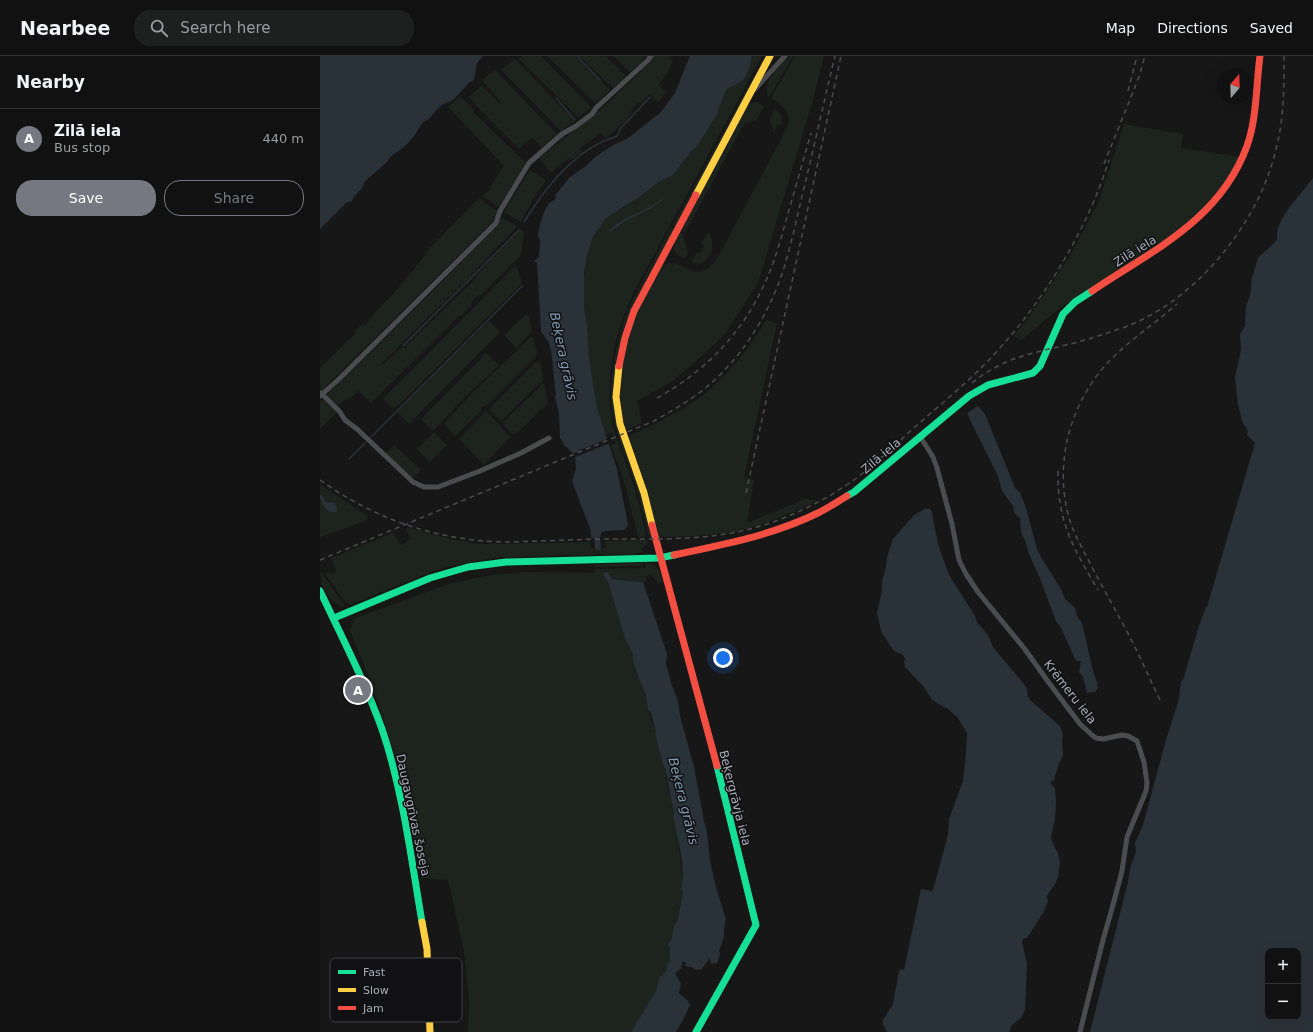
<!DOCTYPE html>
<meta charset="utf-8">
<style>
:root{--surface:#111;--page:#1e1f1f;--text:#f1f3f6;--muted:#9c9d9f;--line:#303131;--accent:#757880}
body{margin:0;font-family:"DejaVu Sans",sans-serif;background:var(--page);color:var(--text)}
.controls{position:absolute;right:12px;bottom:12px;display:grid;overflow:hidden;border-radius:8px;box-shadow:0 4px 16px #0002}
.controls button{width:36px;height:36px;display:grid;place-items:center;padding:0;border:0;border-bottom:1px solid var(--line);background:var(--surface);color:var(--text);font:20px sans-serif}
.compass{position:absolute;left:897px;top:12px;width:36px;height:36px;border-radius:50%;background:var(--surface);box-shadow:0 4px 16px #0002;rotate:19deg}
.you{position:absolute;left:403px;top:602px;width:14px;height:14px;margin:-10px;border:3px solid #fff;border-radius:50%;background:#1a73e8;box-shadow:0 0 0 6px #1a73e833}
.badge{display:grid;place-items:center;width:26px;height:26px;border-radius:50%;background:var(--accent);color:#fff;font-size:13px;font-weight:700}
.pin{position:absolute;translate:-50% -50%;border:2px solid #fff;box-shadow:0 1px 4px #0006}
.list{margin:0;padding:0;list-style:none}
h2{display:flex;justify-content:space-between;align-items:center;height:52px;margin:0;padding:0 16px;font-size:17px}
h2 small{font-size:13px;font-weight:400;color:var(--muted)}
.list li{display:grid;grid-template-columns:26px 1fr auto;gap:12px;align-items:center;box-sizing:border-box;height:60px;padding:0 16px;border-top:1px solid var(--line)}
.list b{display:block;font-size:15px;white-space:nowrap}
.list p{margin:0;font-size:13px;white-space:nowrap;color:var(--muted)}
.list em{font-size:13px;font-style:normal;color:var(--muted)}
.actions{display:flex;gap:8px;padding:12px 16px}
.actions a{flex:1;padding:9px 0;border:1px solid var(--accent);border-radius:16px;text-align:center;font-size:14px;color:var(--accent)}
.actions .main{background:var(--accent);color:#fff}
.icon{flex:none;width:22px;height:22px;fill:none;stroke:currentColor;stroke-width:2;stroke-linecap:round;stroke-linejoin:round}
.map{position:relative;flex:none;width:993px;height:976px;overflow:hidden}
header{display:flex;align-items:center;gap:24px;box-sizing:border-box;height:56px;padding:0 20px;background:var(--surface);border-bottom:1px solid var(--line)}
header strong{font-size:19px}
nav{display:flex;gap:22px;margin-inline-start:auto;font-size:14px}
.search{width:280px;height:36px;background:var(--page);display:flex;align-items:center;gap:10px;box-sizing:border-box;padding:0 14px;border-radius:16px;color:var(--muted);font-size:15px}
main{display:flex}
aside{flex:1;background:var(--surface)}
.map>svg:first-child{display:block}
.green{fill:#1d241e}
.water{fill:#2a3239;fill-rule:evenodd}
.pier{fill:#171717}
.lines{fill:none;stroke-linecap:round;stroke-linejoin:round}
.stream{stroke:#2a3239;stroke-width:1.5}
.canal{stroke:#2a3239;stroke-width:6}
.street{stroke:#4b4c50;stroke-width:5}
.fast{stroke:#16e098;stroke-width:7}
.slow{stroke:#ffcf43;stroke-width:7}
.jam{stroke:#f24e42;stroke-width:7}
.rail{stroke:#4b4c4f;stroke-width:1.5;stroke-dasharray:5 4;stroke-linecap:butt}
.labels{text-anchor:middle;stroke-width:3;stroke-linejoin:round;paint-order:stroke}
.street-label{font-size:12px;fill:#a8adb8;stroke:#111113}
.water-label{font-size:13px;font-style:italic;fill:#7f9bb3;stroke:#111113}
.key{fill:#111113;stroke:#3e4045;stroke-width:1}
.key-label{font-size:11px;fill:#a8adb8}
</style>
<header>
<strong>Nearbee</strong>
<div class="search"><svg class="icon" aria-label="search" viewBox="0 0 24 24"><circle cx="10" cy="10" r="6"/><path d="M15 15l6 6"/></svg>Search here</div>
<nav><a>Map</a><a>Directions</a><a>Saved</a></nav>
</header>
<main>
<aside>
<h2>Nearby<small></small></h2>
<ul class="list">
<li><span class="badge">A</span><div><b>Zilā iela</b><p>Bus stop</p></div><em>440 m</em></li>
</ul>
<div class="actions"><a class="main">Save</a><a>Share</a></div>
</aside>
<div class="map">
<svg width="993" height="976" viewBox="0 0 993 976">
<rect width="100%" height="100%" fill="#171717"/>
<g class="green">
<path d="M202,0H221L271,51L259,62L199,3Z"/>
<path d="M227,0H255L290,34L276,48Z"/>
<path d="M259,0H286L306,20L293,32Z"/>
<path d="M293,0H325L322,6L310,16Z"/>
<path d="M332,0H351L350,3L353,5L347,18L338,29L346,36L338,46L329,38L321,48L319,46L311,54L313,56L305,66L286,82L280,77L271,85L260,92L262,96L251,104L249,102L231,117L219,102L279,55L314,22L329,6Z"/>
<path d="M432,0H442L316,232C297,269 285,316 291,358C294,380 304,401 311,422C318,441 322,461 326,481H318L304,425L291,389L296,387L292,377L285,379L277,352L269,302L267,268L264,252L263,230L267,199L273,181L286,162L322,139L340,125L353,119L372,94L376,92L398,57L399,51L406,34C410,31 414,30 417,28C428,24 430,10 432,0Z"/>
<path d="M445,0H448L355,171L353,169Z"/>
<path d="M470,0H473L449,41C440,26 460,11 470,0Z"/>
<path d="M475,0H504L493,44L438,227L406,277L385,297L353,325L317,345L322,367L305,375C295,341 300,297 314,263C320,246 330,230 339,214C359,189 373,239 398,201L468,70C472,55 462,49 451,42Z"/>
<path d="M195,3L255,65L241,75L181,14Z"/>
<path d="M175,14L237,78L222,91L212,82L199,93L159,53L149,41L161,30L172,39L180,48L182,47L162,24Z"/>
<path d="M140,40L154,54L153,56L206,107L179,151L162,140L171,132L170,131L184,110L128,51Z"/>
<path d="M435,46L441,48L444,51L436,64L424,68L365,176L361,174L428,49L431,47Z"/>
<path d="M455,53C461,56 464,63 461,69L458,68L454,75L457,77L455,78L454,77L450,63Z"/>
<path d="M804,68L863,78L861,92L919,101C894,166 824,197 769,232C745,247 723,266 701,284L694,280L709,261L749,202L779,145Z"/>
<path d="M210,114L226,124L215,140L201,166L184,156Z"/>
<path d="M159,142L177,155L176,159L172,166L2,334L0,332V312L34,279L36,274L43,268L45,270L57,254L75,236L107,197L106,196Z"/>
<path d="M182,162L197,170L184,185L177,191L151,220L62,307L64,308L82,291L84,292L150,228L166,209L201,173L204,176L201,199L161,239L160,238L151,247L152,248L142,259H140L51,347L39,335L29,343L27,342L18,350L7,339L115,233Z"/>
<path d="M351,171L354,173L313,249L300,290L298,374L326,454L332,481H329C324,463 321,445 315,428C308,406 298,384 293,361C287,326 297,279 311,247Z"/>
<path d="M360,176L364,178L363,180L368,197L367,200L363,202C349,195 354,186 360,176Z"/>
<path d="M389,177C395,188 393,203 380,208L371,207L377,196L380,197L384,190L381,188L387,178Z"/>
<path d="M196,209L202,227L90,338L74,353L63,343Z"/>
<path d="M206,258L209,261L212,276L196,292L184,279Z"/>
<path d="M446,264L457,267L424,421L434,424L427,467L485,443L498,445C479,453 460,462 440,469C408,480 373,480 339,481L307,381C329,371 350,361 370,348C402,328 427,296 446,264Z"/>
<path d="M169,265L180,276L89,368L77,356Z"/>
<path d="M212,280L217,296L216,300L166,350H163L161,352V355L135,380L124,368L149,340Z"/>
<path d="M166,297L179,309L148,338L113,375L101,363Z"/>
<path d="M217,305L221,309L223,324L181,365L170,355V352Z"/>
<path d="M224,327L228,347L195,379L192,378L182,367Z"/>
<path d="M2,343L17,356L0,373V346Z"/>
<path d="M166,355L190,381L164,409L139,383Z"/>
<path d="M114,376L127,389L110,406L97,393Z"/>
<path d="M74,389L101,414L94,421L91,422L66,398Z"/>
<path d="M0,429L45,458L48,462L45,465L0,481Z"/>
<path d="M90,472L130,483L161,488L270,486L271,492H286L285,485L327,484L328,487L322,493L323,496L313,498L206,500L174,502L144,507L116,514L30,549L28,547H26L5,518L7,516L11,517L16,516L11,502L73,477L81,489L90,483L86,473Z"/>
<path d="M323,507V510L274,511L276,508Z"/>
<path d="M326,507C336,508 343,515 343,526L338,527L331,519L325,521L327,525L323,526L291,522L288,516L282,517L288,526L313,599C313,613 321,625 325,638C327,643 327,648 328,653C329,659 334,670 336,676L335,678L343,709L345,712L348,731L355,756L363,827L361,833L363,837L350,891V906L346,915L338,927L336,935L329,947L311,976H148L149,946L144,895L128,824L101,822C97,799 93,775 88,753C75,691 54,631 29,573L31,572L33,564L36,562L128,528L164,520L200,516L275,517V513L326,512Z"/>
<path d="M0,515L25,550C10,551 0,528 0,515Z"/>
</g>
<g class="water">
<path d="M0,0H163L157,7L154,24L150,26L134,43L129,46L125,47L118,52L109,63L103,66L94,80L87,88L80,94L72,99L66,107L45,125L42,132L33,142L32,145L26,147L0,173Z"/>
<path d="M370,0H432C430,9 428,24 417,28C414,30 410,31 406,34L399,51L398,57L376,92L372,94L353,119L340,125L322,139L286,162L273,181L267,199L264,218V252L267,268L269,302L277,352L297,413L308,469L305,474L284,475L281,477L280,482H271V475L252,425L256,413L255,400L251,395L245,390L240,382L239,358L235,341L236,338C233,322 234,303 229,287C227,282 222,279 221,274L217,207L214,205L219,201L220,185L218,179L220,168L224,156L229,147L235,144L236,137L238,136L249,122L267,109L275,101L295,88L307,83L341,56L355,37Z"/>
<path d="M993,122V976H770L808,826L810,812L816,796L815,787L823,769L846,684L859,643L861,625L863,624L879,570L886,551H887L935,387L927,379L928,375L922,365L918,348L915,321L921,294L920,278L925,270L926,250L930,240L932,222L938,202L957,184C957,180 957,175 958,172C964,154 982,137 993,122ZM948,895H978V961H948Z"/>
<path d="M344,141H345C335,152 322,156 309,163C302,166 296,172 290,176L289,175C296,169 303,163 311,160C323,154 334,150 344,141Z"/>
<path d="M658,350L665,358L695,432L700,437L706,452L717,493L722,503L741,533L745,543L755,552L757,560L762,567L773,615L777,627L778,632L775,636L767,637L763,621L759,616L761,605H756L741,572L736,565L719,520L709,498L706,487L701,476L700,462L695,458L693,450L682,435L678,420L651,366L647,357Z"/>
<path d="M0,438L3,440L5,446L15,447L17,452V456C16,456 11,456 10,456C4,453 0,443 0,438Z"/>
<path d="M605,453H610L612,456L613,464L619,491L629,519L655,560L657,566L668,579L673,591L707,632L708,640L710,644L740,670L743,678L742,685L743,700L739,707L734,724L730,726L735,733L736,745L735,763L731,782L734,790L738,797L740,807L738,821L735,828L727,840V842L728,845L723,857L707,882H704L702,885L707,908L705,954L701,962L692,969L689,976H567L563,969V964L573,948L574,942L579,915L581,913L584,914L601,833L612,835L613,834L628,779L629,763L643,725L646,697L647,677L638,662L628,653L612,644L604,631L585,611L584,605L586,604L582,598C570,596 570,585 562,578L557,557L562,535V525L566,511L567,501L573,483L594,459Z"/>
<path d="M288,516L292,523L323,526L347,598L346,607L351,627L358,645L360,660L374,711L384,765L387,776L390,805L397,835L406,863L404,872V881L399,895L400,898L397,907L391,908V905L389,903L382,913L376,914L371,911L365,910L366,907L363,905L362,907L361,913L356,916V919L361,928L359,937L368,945L370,949L363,964L356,976H311L336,935L340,920H342L346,915L347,908L350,906V891L348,889C355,881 351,873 357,865L363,837L361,833C367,816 357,778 353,760L355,756C349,744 349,717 343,709L335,678L336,676L331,657L328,654L326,639L319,623L313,605V599L305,582L288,526L282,517Z"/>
</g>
<path class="pier" d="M289,382L290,387L253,402L251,398L260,395L259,393H263Z"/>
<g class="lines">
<g class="stream">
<path d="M257,0L280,24"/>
<path d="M236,42L255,64"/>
<path d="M204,166C226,130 256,92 297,80L301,72L330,41"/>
<path d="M83,290L199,174"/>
<path d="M51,381L202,230"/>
<path d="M29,403L45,387"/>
</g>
<path class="canal" d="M278,474L277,482L278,491"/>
<g class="street">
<path d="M435,33L465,0"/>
<path d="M1,337L20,356L25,364L37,373L93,426L104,431H118L160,415L201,397L229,382"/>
<path d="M0,340L18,324L176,167L180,155L209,107L242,78L256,70L272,58L276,52L327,5L331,0"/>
<path d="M601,382L613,401L617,412L632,468L639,504L646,518L658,536L704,592L729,627L760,668L772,679L776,682L783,683L802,679L808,680L817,685L824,706L827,727L826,735L807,781L802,815L793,849L783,884L760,976"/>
</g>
<g class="fast">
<path d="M527,440L534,436L649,340L668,329L713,317L720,310L743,258L755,246L772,235"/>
<path d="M0,535C22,581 45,626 62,673C83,735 91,802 102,866"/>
<path d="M14,562L110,522L148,511L186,506L339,502L354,499"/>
<path d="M376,976L436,869L397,710"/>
</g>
<g class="slow">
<path d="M376,139L450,0"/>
<path d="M299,310L296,341L300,368L324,437L332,469"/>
<path d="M102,866L107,893L110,976"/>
</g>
<g class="jam">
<path d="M772,235C833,194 900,164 927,90C937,62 936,29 940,0"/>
<path d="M299,310L305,282L314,255L376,139"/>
<path d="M332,469L397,710"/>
<path d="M354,499C403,489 453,479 498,457C508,452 517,446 527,440"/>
</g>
<g class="rail">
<path d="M808,35L817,0"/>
<path d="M784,108L819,21L825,0"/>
<path d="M652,327C683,302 709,298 746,289C763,285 779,280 796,274C871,251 939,169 956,93C964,63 964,32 964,0"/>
<path d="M337,342C381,318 419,281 441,235C453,212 460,186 467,161C475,133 483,105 491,77"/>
<path d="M738,415C737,466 754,493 778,534"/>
<path d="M0,424C56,464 121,486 190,486C227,485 263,483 299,483C341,483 385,484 426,474C460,466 499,448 528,428C553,411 574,390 596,370C619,350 643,330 665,308C719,253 766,178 789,104"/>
<path d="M426,437L521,0"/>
<path d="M0,504L334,365C348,357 362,349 375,340C417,310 447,263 463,215C471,189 477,162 483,136C494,91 504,45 515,0"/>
<path d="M840,644C828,619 817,594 804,570C794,552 785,535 775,517C767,500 757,485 751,468C734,417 746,360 778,318C800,290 831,271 857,248"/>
</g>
</g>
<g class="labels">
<g class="street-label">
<text transform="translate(815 195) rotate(-32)" y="4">Zilā iela</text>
<text transform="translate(561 400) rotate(-40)" y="4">Zilā iela</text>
<text transform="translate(750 636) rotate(52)" y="4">Krēmeru iela</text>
<text transform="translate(415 742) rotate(76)" y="4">Beķergrāvja iela</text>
<text transform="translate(93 759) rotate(78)" y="4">Daugavgrīvas šoseja</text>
</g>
<g class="water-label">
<text transform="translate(244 300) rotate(78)" y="5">Beķera grāvis</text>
<text transform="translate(364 745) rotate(76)" y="5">Beķera grāvis</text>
</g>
</g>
<rect x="10" y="902" width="132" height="64" rx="6" class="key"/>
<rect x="18" y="914" width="18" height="4" fill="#16e098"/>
<rect x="18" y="932" width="18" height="4" fill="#ffcf43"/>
<rect x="18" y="950" width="18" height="4" fill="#f24e42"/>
<g class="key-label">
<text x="43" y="920">Fast</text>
<text x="43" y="938">Slow</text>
<text x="43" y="956">Jam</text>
</g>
</svg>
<div class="controls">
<button>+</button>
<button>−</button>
</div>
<svg class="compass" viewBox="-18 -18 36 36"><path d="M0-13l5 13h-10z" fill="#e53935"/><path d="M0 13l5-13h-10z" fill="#9c9d9f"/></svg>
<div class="you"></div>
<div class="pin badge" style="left:38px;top:634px">A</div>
</div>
</main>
